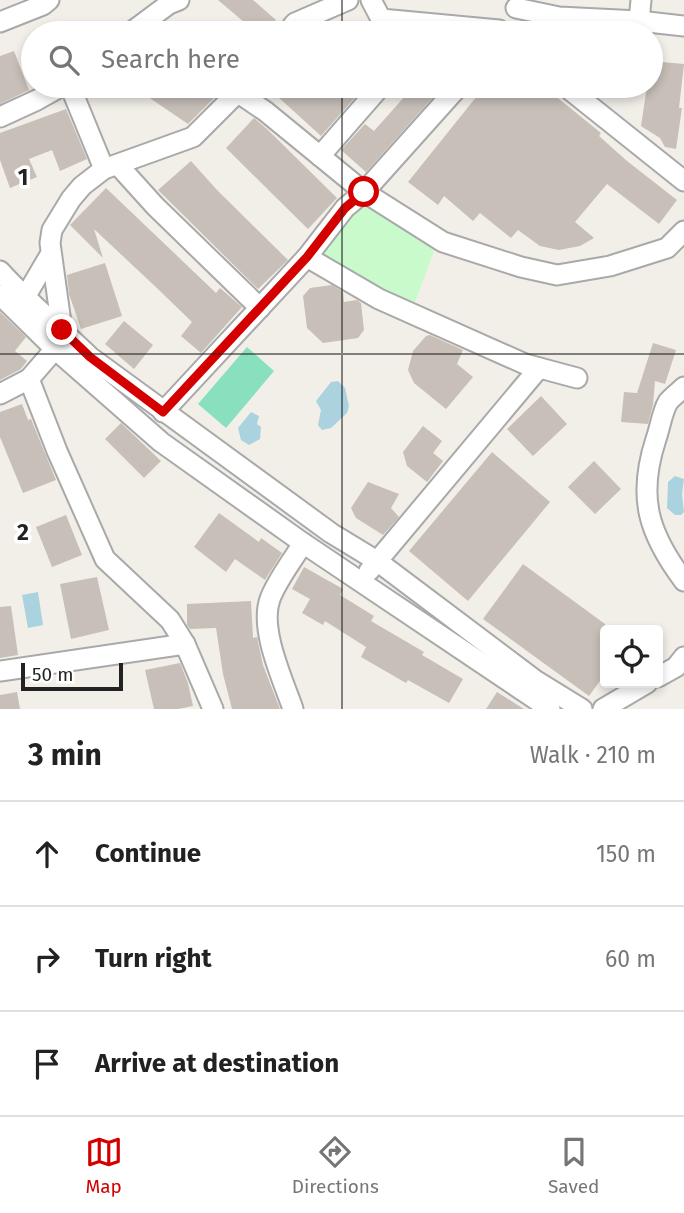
<!DOCTYPE html>
<meta charset="utf-8">
<style>
:root{--surface:#fff;--page:#f2f2f2;--text:#222;--muted:#767676;--line:#e0e0e0;--accent:#d40000}
body{margin:0;font-family:"Fira Sans",sans-serif;background:var(--page);color:var(--text)}
.controls{position:absolute;right:21px;bottom:21px;display:grid;overflow:hidden;border-radius:7px;box-shadow:0 4px 10px #0003}
.controls button{width:63px;height:63px;display:grid;place-items:center;padding:0;border:0;border-bottom:2px solid var(--line);background:var(--surface);color:var(--text);font:35px sans-serif}
.scale{position:absolute;left:21px;bottom:18px;width:102px;box-sizing:border-box;padding-left:7px;border:4px solid #222;border-top:0;font-size:19px;line-height:24px;white-space:nowrap;color:#222;-webkit-text-stroke:5px #fff;paint-order:stroke}
.stop{position:absolute;width:21px;height:21px;margin:-16px;border:5px solid #d40000;border-radius:50%;background:#fff}
.stop.end{background:#d40000;border-color:#fff;box-shadow:0 2px 7px #0008}
.list{margin:0;padding:0;list-style:none}
h2{display:flex;justify-content:space-between;align-items:center;height:91px;margin:0;padding:0 28px;font-size:30px}
h2 small{font-size:23px;font-weight:400;color:var(--muted)}
.list li{display:grid;grid-template-columns:46px 1fr auto;gap:21px;align-items:center;box-sizing:border-box;height:105px;padding:0 28px;border-top:2px solid var(--line)}
.list b{display:block;font-size:26px;white-space:nowrap}
.list em{font-size:23px;font-style:normal;color:var(--muted)}
.icon{flex:none;width:38px;height:38px;fill:none;stroke:currentColor;stroke-width:2;stroke-linecap:round;stroke-linejoin:round}
.map{position:relative;flex:none;width:684px;height:709px;overflow:hidden}
.search{position:absolute;background:var(--surface);box-shadow:0 4px 10px #0003;left:21px;right:21px;top:21px;height:77px;display:flex;align-items:center;gap:18px;box-sizing:border-box;padding:0 24px;border-radius:38px;color:var(--muted);font-size:26px}
.sheet{height:406px;background:var(--surface)}
nav{display:flex;justify-content:space-around;align-items:center;box-sizing:border-box;height:98px;border-top:2px solid var(--line);background:var(--surface);font-size:19px;color:var(--muted)}
nav a{display:grid;justify-items:center;gap:4px}
nav .on{color:var(--accent)}
.map>svg:first-child{display:block}
.park{fill:#c8facc}
.pitch{fill:#88e0be}
.water{fill:#aad3df}
.building{fill:#c7bfb8}
.lines{fill:none;stroke-linecap:round;stroke-linejoin:round}
.minor-casing{stroke:#a9a9a9;stroke-width:23}
.minor{stroke:#fff;stroke-width:19}
.route{stroke:#d40000;stroke-width:9}
.grid{fill:none;stroke:#222;stroke-width:2;stroke-opacity:0.55}
.grid-label{font-size:23px;text-anchor:middle;font-weight:bold;fill:#222;stroke:#fff;stroke-width:7;stroke-linejoin:round;paint-order:stroke}
</style>
<div class="map">
<svg width="684" height="709" viewBox="0 0 684 709">
<rect width="100%" height="100%" fill="#f2efe9"/>
<path class="park" d="M364,197L437,243L412,310L313,255Z"/>
<path class="pitch" d="M247,347L274,371L226,428L198,404Z"/>
<g class="water">
<path d="M338,381L345,388L349,406L347,413L331,428L322,430L318,425L321,410L316,401L331,382Z"/>
<path d="M251,412L259,416L257,424L261,427L260,439L249,445L241,440L238,428Z"/>
<path d="M675,476L684,479L682,494L684,512L681,515H675L667,508L668,482Z"/>
<path d="M38,592L43,625L28,628L22,595Z"/>
</g>
<g class="building">
<path d="M218,0H253L276,20L263,33H257Z"/>
<path d="M14,51L29,90L0,104V56Z"/>
<path d="M651,61L684,64L679,108H682L676,149L665,147L660,138L641,126L647,86H651Z"/>
<path d="M132,86H212L219,93L188,124Z"/>
<path d="M266,86H348L358,94L321,136Z"/>
<path d="M414,86H443L366,172L341,150L365,124L374,131Z"/>
<path d="M485,86H543L601,133L599,136L627,161L677,200L659,224L607,184L575,222L594,238L580,246L559,250L540,246L518,230L511,238L480,213L473,221L444,196L438,205L408,182Z"/>
<path d="M66,109L87,159L60,171L52,150L29,159L37,177L10,188L0,160V133Z"/>
<path d="M254,118L268,130L337,198L308,229L226,148Z"/>
<path d="M191,161L217,190L288,260L258,289L158,190Z"/>
<path d="M106,188L216,293L220,288L242,307L201,353L181,336L192,322L159,290L94,229L103,258L70,225Z"/>
<path d="M105,263L122,316L81,329L69,294L67,275Z"/>
<path d="M332,285L343,292L344,302L357,300L361,303L364,330L358,338L323,343L307,328L303,296L310,288Z"/>
<path d="M0,312L26,337L15,351L27,361L21,369L0,380Z"/>
<path d="M124,321L153,345L134,369L105,344Z"/>
<path d="M430,335L463,350L457,364L473,377L446,409L414,383L408,370L413,351L426,336Z"/>
<path d="M653,343L676,350L665,384L655,381L653,405L648,424L621,422L624,392L637,393Z"/>
<path d="M541,396L567,424L533,456L507,429Z"/>
<path d="M22,404L28,420L31,419L56,480L23,493L0,437V412Z"/>
<path d="M121,423L161,461L144,478L105,439Z"/>
<path d="M423,426L442,441L433,453L443,461L427,482L407,466L403,452Z"/>
<path d="M492,452L550,502L468,601L409,551Z"/>
<path d="M594,461L621,489L595,514L568,487Z"/>
<path d="M368,482L399,494L391,508L399,517L383,535L356,518L351,508Z"/>
<path d="M219,513L259,542L261,538L282,553L265,580L235,559L226,572L194,547Z"/>
<path d="M66,515L82,555L52,567L36,527Z"/>
<path d="M523,564L605,624V674L589,696L483,619Z"/>
<path d="M304,567L343,589L340,595L374,616L371,621L424,652L422,655L463,679L449,703L408,680L406,683L361,657L366,647L325,621L323,625L302,613L310,599L292,589Z"/>
<path d="M97,577L109,630L71,639L60,584Z"/>
<path d="M251,601L253,638L257,637L263,665L280,709H232L223,674L216,628L190,629L187,625V604Z"/>
<path d="M11,606L18,655L0,658V607Z"/>
<path d="M180,663L188,683L193,706L178,709H154L145,670Z"/>
<path d="M17,692L20,709H0V695Z"/>
<path d="M497,692L524,709H486Z"/>
</g>
<g class="lines">
<g class="minor-casing">
<g id="minor">
<path d="M371,0L381,19L499,30L503,33"/>
<path d="M516,8L559,17L639,21L684,26"/>
<path d="M639,21L641,0"/>
<path d="M0,22L43,5L49,0"/>
<path d="M130,33L169,4L179,0"/>
<path d="M287,33L295,23L348,0"/>
<path d="M70,86L104,169"/>
<path d="M228,86L265,111L364,192L443,242L521,267L557,275L610,266L667,248L684,231"/>
<path d="M565,86L684,181"/>
<path d="M0,117L37,100L62,86"/>
<path d="M320,156L381,86"/>
<path d="M118,165L155,206L260,308"/>
<path d="M307,257L379,299L525,364L577,378"/>
<path d="M0,271C28,302 60,328 90,357L331,533L377,561L535,680L582,709"/>
<path d="M0,295L55,349L161,442L303,543L550,709"/>
<path d="M24,299L50,255"/>
<path d="M29,379L57,451L105,559L170,620L185,644L213,709"/>
<path d="M684,387C679,392 672,397 668,402C662,412 660,428 656,439C637,497 648,533 684,581"/>
<path d="M0,394L29,379L55,349L62,330L50,243L52,230L71,199L82,186L104,169L193,137L244,86"/>
<path d="M163,412L307,257L345,208L364,192L459,86"/>
<path d="M369,571L539,368"/>
<path d="M0,671L185,644"/>
<path d="M658,677L676,667L684,657"/>
<path d="M293,709C283,680 259,629 270,599C277,580 293,560 303,543"/>
<path d="M603,709L647,683"/>
</g>
</g>
<use href="#minor" class="minor"/>
</g>
<g class="lines">
<path class="route" d="M62,330L90,357L163,412L307,257L345,208L364,192"/>
</g>
<path class="grid" d="M342,0V33M342,86V709M0,354H684"/>
<g class="grid-label">
<text x="23" y="185">1</text>
<text x="23" y="540">2</text>
</g>
</svg>
<div class="controls">
<button><svg class="icon" aria-label="locate" viewBox="0 0 24 24"><circle cx="12" cy="12" r="6"/><path d="M12 2v4M12 18v4M2 12h4M18 12h4"/></svg></button>
</div>
<div class="scale">50 m</div>
<div class="stop" style="left:364px;top:192px"></div>
<div class="stop end" style="left:62px;top:330px"></div>
<div class="search"><svg class="icon" aria-label="search" viewBox="0 0 24 24"><circle cx="10" cy="10" r="6"/><path d="M15 15l6 6"/></svg>Search here</div>
</div>
<section class="sheet">
<h2>3 min<small>Walk · 210 m</small></h2>
<ul class="list">
<li><svg class="icon" aria-label="ahead" viewBox="0 0 24 24"><path d="M12 20V5M6 11l6-6 6 6"/></svg><div><b>Continue</b></div><em>150 m</em></li>
<li><svg class="icon" aria-label="right" viewBox="0 0 24 24"><path d="M7 20v-9h11M14 6l5 5-5 5"/></svg><div><b>Turn right</b></div><em>60 m</em></li>
<li><svg class="icon" aria-label="arrive" viewBox="0 0 24 24"><path d="M6 21V4h12l-3 4 3 4H6"/></svg><div><b>Arrive at destination</b></div></li>
</ul>
</section>
<nav>
<a class="on"><svg class="icon" aria-label="map" viewBox="0 0 24 24"><path d="M3 6l6-2 6 2 6-2v14l-6 2-6-2-6 2zM9 4v14M15 6v14"/></svg>Map</a>
<a><svg class="icon" aria-label="directions" viewBox="0 0 24 24"><path d="M12 3l9 9-9 9-9-9zM9 14v-3h6M13 9l2 2-2 2"/></svg>Directions</a>
<a><svg class="icon" aria-label="saved" viewBox="0 0 24 24"><path d="M7 4h10v16l-5-4-5 4z"/></svg>Saved</a>
</nav>
